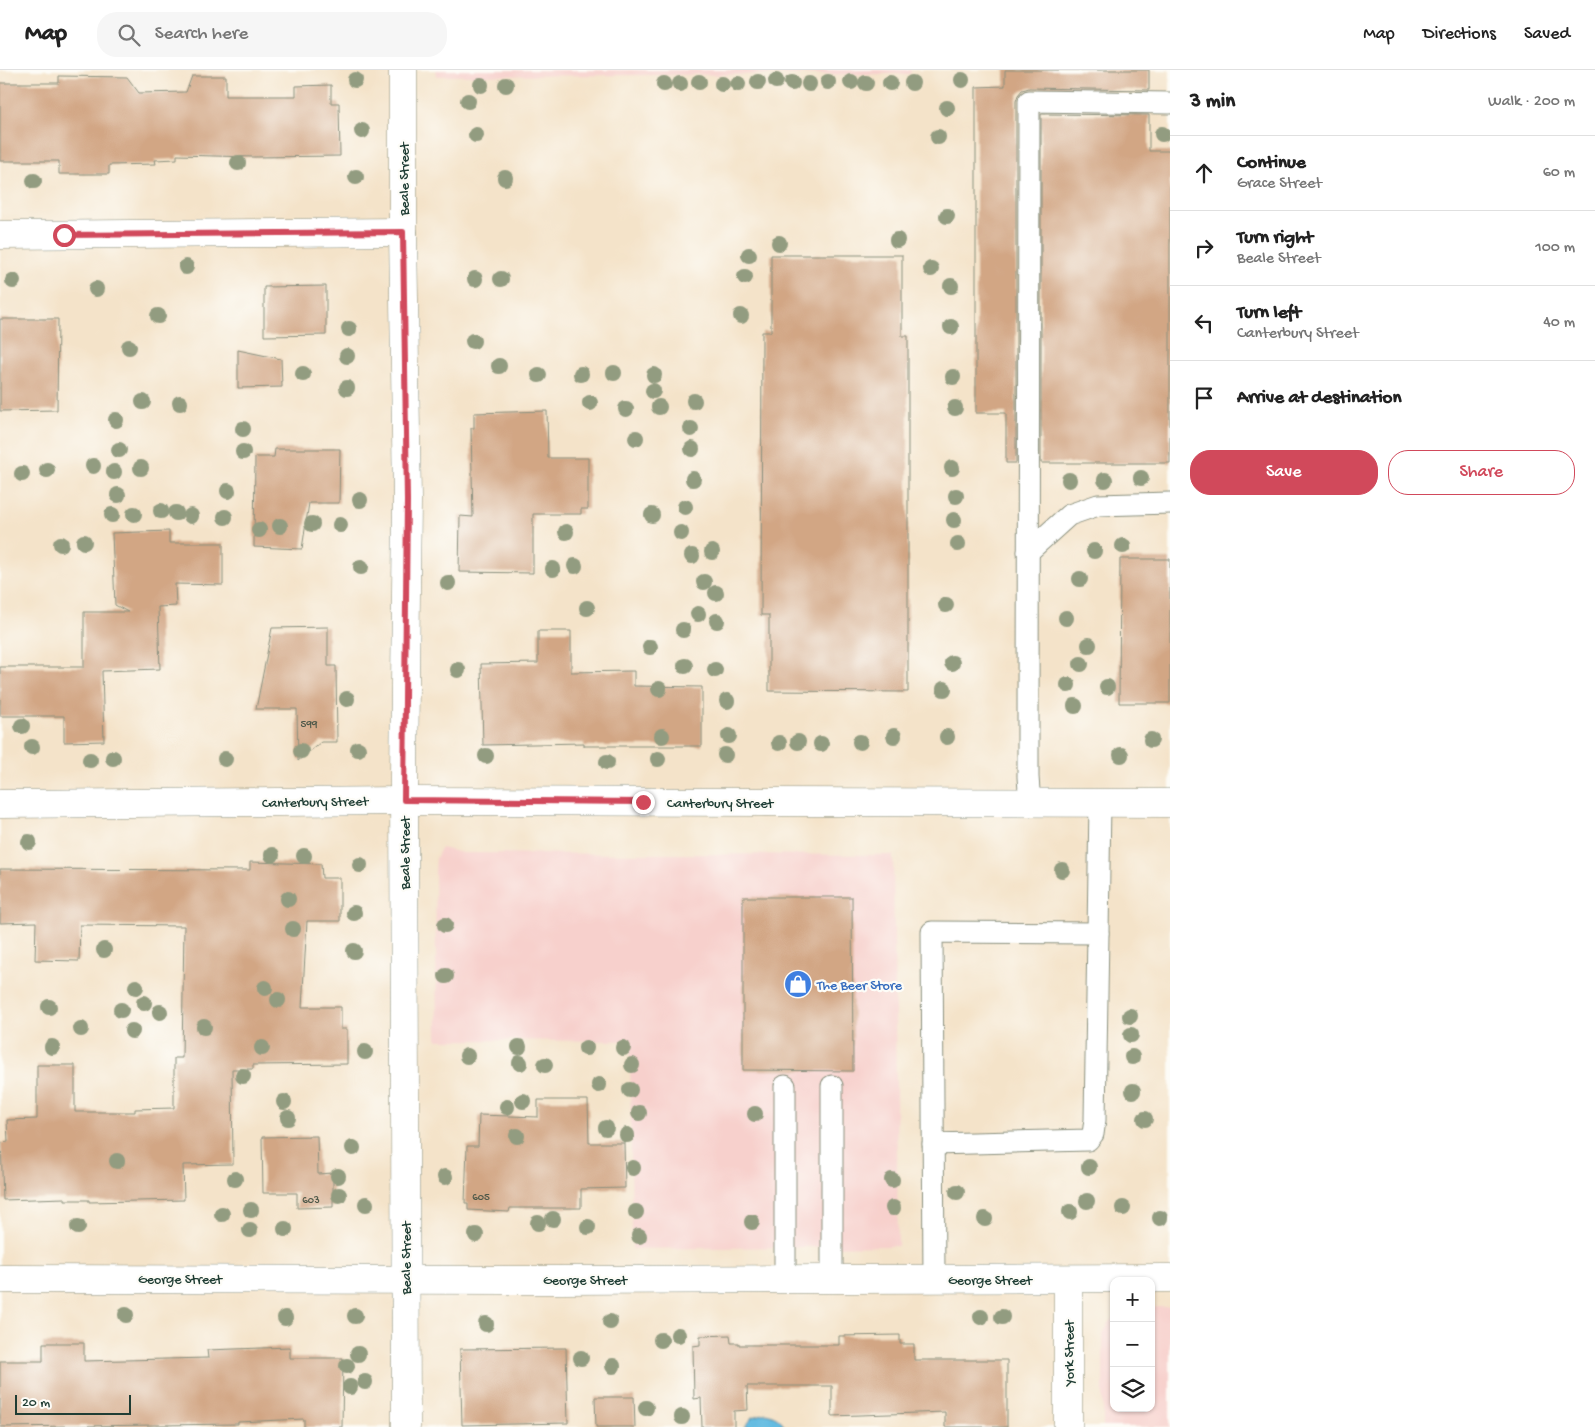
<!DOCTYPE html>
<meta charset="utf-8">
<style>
:root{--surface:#fff;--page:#f6f6f6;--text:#222;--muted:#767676;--line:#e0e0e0;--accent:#d1495b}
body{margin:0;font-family:"Gochi Hand",sans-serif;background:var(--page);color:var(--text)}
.controls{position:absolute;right:15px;bottom:15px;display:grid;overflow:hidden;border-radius:10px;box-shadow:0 1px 4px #0004}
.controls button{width:45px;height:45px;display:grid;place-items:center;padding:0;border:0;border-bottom:1px solid var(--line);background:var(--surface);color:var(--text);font:25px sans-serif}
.scale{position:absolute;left:15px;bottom:12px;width:116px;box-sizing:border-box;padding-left:5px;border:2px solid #1f3d34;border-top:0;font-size:14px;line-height:18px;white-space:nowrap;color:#1f3d34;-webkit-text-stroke:4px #fdfcf7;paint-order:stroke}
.stop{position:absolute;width:15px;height:15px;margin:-11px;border:4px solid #d1495b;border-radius:50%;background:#fff}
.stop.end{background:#d1495b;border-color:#fff;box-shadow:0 1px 5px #0008}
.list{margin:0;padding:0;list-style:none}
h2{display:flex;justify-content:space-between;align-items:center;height:65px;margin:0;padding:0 20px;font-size:21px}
h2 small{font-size:16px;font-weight:400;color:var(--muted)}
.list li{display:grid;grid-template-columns:32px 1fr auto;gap:15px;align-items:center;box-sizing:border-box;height:75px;padding:0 20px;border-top:1px solid var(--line)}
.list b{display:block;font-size:19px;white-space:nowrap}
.list p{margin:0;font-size:16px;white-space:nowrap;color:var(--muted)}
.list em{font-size:16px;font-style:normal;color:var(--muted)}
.actions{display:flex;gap:10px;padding:15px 20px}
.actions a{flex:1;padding:11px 0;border:1px solid var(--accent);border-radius:20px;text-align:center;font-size:18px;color:var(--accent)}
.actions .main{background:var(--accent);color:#fff}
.icon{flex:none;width:28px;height:28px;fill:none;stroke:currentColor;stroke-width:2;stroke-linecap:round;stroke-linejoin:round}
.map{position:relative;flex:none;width:1170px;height:1357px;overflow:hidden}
header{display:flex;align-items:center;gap:30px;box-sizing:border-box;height:70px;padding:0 25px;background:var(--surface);border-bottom:1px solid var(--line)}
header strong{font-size:24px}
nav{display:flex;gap:28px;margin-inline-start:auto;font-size:18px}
.search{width:350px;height:45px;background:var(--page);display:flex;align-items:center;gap:12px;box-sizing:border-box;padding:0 18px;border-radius:20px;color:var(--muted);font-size:19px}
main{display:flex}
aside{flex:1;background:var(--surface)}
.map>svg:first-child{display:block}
.built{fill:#f7d0cc}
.water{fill:#64bbe1;stroke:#427c8a}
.building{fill:#d2a684}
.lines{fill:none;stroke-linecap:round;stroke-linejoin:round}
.lane-casing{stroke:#8a907e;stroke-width:23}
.street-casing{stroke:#8a907e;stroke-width:29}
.lane{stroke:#fff;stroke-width:21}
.street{stroke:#fff;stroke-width:28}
.tree{fill:#929c80}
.route{stroke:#d1495b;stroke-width:6}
.labels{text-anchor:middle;stroke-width:4.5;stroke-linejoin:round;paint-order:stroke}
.number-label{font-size:11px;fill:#4c5748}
.street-label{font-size:14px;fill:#1f3d34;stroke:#fdfcf7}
.shop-label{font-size:14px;fill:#366cbe;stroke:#fdfcf7;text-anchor:start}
</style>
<header>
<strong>Map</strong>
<div class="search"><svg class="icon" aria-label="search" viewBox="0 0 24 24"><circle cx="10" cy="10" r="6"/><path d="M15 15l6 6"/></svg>Search here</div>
<nav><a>Map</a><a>Directions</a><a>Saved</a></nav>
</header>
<main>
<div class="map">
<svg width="1170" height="1357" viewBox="0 0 1170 1357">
<rect width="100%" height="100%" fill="#fdfcf7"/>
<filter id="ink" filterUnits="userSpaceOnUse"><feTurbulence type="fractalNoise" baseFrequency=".02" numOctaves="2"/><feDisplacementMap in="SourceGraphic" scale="10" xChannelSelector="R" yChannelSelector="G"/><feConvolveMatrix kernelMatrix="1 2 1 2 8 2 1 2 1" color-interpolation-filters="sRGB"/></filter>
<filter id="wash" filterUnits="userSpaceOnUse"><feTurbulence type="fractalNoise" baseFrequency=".0096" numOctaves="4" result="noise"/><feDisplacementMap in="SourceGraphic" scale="20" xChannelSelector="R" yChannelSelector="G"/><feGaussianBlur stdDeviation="1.12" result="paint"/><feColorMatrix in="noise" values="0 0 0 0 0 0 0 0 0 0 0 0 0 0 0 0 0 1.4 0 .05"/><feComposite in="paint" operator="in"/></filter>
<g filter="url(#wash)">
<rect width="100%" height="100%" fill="#f4e3c9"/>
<g class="built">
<path d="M436,0H911L910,4L436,6Z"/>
<path d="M441,778L463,783L893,785L898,1176L632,1179L630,971L437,970L435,801L436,788Z"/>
<path d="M1151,1237H1170V1357H1103V1264L1109,1253L1114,1248V1338H1151Z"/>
</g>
<path class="water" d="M766,1343C774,1345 781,1348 785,1357H745L753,1347Z"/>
<g id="blocks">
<g class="building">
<path d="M1005,0H1149V20L1029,18L1022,20L1018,25L1016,31V393H1006V343H976V17L1005,16Z"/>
<path d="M59,6L127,7L139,23L186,22L192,6H226V26H296V16L331,15V33H339L340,86L253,87L177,85V89L155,90L156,94L109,95V104H59V91H0V13H59Z"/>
<path d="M1041,44L1149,45V81H1170V393H1041Z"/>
<path d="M771,185H902V266H908V622L769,621V545H761L762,262H771Z"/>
<path d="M326,216V265L264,266V217Z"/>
<path d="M0,249H58L57,340L0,341Z"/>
<path d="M238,280L281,289L282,317L238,318Z"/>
<path d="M547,341L548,388H588V439H581V444H533V503L459,502L460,446L473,447L471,358H474V343Z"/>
<path d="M275,379H340L339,433H309L302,479L254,477L255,387H274Z"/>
<path d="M169,461V473H223V515L175,514L176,536L158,537L160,599L102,601L104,671L64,672V646H0V597H84V542H128L115,535L112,463Z"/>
<path d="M1120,489H1170V633H1119Z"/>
<path d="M328,557V596H336L337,672H321L298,691L297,639H256L272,558Z"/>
<path d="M538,561H571V602L634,601V616L702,617V676H584V673L483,675L481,594L538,593Z"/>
<path d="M250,792L321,794L322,808H340V851H307L302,937H341V959H347V994L253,995V999H232L233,1094L183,1095L184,1130L89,1132V1130H65V1128L3,1130L1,1073L8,1072L7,1050L37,1049V995H75V1042H135V1039L174,1038V988H182L184,856L80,855L79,891L35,890L36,852L0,853V799L250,800Z"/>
<path d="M743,827H852L853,1001L743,1000Z"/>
<path d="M538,1030H588L589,1073H624L625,1118L581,1119V1138H510L509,1142L468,1140V1133H465L467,1076H478L479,1045L538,1047Z"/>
<path d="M317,1066L318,1104L333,1103V1137L297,1138V1123H263L262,1067Z"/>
<path d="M730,1265L731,1273H739V1275H839V1266L900,1265V1274H914V1290H1007V1357H945V1342L832,1346V1316H747L748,1340L734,1341V1357H702L701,1328L694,1329L693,1276L700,1275V1266Z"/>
<path d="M43,1273H84V1291L208,1288L207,1280L290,1277V1288H343L342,1357H304V1349L238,1352V1354L0,1357V1291H43Z"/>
<path d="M566,1278L568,1353L462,1355L460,1279Z"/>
<path d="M595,1327H634L635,1357H596Z"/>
</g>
</g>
</g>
<g filter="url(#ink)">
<use href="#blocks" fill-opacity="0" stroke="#8a907e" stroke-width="1"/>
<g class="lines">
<g class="lane-casing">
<g id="lane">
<path d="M1028,482L1069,445L1098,435L1170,433"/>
<path d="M1030,734L1028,707V658L1029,31L1170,33"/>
<path d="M785,1016V1208"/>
<path d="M832,1016V1209"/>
<path d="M933,1074L1088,1070L1093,1064L1095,1050L1098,863"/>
<path d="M934,1209L932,862L1098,863L1100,733"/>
</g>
</g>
<g class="street-casing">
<g id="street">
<path d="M403,0V162L407,430L404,707L406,1357"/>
<path d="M0,165L403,162"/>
<path d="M0,734L404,731L1170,733"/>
<path d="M0,1209L554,1210L1170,1208"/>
<path d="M1068,1209V1357"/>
</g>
</g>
<use href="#lane" class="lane"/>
<use href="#street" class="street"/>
</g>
<g class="tree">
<circle cx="355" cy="10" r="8"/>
<circle cx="962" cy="10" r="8"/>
<circle cx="776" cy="11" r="8"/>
<circle cx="699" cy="12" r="8"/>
<circle cx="758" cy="12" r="8"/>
<circle cx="828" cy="12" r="8"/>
<circle cx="851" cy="12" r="8"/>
<circle cx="792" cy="13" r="8"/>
<circle cx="866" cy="13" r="8"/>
<circle cx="890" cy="13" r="8"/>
<circle cx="912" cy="13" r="8"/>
<circle cx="664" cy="14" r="8"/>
<circle cx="680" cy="14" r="8"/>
<circle cx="722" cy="14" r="8"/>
<circle cx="738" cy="14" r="8"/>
<circle cx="809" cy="14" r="8"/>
<circle cx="481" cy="15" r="8"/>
<circle cx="506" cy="15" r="8"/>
<circle cx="468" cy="31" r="8"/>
<circle cx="947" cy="38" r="8"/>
<circle cx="362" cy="61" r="8"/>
<circle cx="1162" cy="64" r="8"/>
<circle cx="476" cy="65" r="8"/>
<circle cx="938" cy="67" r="8"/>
<circle cx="238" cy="93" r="8"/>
<circle cx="356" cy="107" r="8"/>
<circle cx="505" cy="108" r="8"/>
<circle cx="34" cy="111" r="8"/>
<circle cx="947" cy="146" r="8"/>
<circle cx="897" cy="170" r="8"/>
<circle cx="779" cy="173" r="8"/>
<circle cx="749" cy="185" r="8"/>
<circle cx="186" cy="197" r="8"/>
<circle cx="931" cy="199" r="8"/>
<circle cx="745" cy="207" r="8"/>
<circle cx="475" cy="209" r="8"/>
<circle cx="501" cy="209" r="8"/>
<circle cx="13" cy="211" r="8"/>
<circle cx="951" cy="216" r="8"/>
<circle cx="96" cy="219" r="8"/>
<circle cx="158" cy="246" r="8"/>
<circle cx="741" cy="246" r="8"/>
<circle cx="951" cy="257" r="8"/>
<circle cx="349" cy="259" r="8"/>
<circle cx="473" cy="271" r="8"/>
<circle cx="129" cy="277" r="8"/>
<circle cx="347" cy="286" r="8"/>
<circle cx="499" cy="296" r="8"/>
<circle cx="614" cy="303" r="8"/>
<circle cx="303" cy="304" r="8"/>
<circle cx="581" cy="304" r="8"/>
<circle cx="539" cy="305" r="8"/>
<circle cx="654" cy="305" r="8"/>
<circle cx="953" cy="307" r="8"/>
<circle cx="347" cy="318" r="8"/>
<circle cx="653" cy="321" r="8"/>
<circle cx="694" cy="331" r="8"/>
<circle cx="143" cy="332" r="8"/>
<circle cx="180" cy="333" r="8"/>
<circle cx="590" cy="333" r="8"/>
<circle cx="659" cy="337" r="8"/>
<circle cx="955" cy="338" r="8"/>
<circle cx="626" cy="339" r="8"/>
<circle cx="116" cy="350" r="8"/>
<circle cx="243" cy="359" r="8"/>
<circle cx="691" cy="359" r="8"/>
<circle cx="636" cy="368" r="8"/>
<circle cx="692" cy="379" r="8"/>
<circle cx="119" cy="380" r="8"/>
<circle cx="243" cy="382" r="8"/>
<circle cx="93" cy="396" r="8"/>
<circle cx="141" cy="398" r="8"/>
<circle cx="952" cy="398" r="8"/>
<circle cx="47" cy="400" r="8"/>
<circle cx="114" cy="402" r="8"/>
<circle cx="22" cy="404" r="8"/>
<circle cx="1141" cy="408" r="8"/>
<circle cx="693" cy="409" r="8"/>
<circle cx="1069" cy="410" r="8"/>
<circle cx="1105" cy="410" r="8"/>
<circle cx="228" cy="421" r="8"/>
<circle cx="118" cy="425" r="8"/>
<circle cx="956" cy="426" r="8"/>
<circle cx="360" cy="430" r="8"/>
<circle cx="685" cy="437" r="8"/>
<circle cx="161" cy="441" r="8"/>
<circle cx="176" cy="443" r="8"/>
<circle cx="134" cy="444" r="8"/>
<circle cx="112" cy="445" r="8"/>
<circle cx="652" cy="445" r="8"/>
<circle cx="191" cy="446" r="8"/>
<circle cx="225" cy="447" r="8"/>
<circle cx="954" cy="450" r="8"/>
<circle cx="312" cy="454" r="8"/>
<circle cx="340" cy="455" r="8"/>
<circle cx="280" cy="456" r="8"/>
<circle cx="259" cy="460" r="8"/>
<circle cx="566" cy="462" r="8"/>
<circle cx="681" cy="463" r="8"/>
<circle cx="84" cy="472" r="8"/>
<circle cx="61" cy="474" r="8"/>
<circle cx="958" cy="474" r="8"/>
<circle cx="1123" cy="476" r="8"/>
<circle cx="1094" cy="481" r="8"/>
<circle cx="712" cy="482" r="8"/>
<circle cx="692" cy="486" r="8"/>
<circle cx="575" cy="496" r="8"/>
<circle cx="361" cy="497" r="8"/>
<circle cx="553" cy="499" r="8"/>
<circle cx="1080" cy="509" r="8"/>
<circle cx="704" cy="512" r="8"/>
<circle cx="448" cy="513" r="8"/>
<circle cx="716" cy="523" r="8"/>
<circle cx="946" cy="535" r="8"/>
<circle cx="587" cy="538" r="8"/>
<circle cx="698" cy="544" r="8"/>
<circle cx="1066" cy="548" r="8"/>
<circle cx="717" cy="551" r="8"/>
<circle cx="683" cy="560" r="8"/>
<circle cx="1089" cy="575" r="8"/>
<circle cx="650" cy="577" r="8"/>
<circle cx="952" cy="593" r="8"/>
<circle cx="1081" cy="594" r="8"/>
<circle cx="685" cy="596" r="8"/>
<circle cx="458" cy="600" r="8"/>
<circle cx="715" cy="600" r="8"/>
<circle cx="1068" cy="615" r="8"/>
<circle cx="1107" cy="617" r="8"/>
<circle cx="659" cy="619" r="8"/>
<circle cx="944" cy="619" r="8"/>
<circle cx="347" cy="629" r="8"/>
<circle cx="727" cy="631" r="8"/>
<circle cx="1075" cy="636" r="8"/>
<circle cx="22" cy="656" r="8"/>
<circle cx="662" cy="666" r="8"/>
<circle cx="729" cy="666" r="8"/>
<circle cx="894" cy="666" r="8"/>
<circle cx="947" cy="667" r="8"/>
<circle cx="1151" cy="670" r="8"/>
<circle cx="798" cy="672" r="8"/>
<circle cx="860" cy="672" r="8"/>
<circle cx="779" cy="673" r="8"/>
<circle cx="821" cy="674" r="8"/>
<circle cx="32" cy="677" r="8"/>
<circle cx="358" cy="679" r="8"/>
<circle cx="301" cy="681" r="8"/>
<circle cx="725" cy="685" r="8"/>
<circle cx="1121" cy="685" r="8"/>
<circle cx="486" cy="686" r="8"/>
<circle cx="113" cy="688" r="8"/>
<circle cx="225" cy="689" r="8"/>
<circle cx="658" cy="689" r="8"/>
<circle cx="90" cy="690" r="8"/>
<circle cx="607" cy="692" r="8"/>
<circle cx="29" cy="772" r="8"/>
<circle cx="272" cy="785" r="8"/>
<circle cx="304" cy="786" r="8"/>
<circle cx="360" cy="795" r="8"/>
<circle cx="1062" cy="800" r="8"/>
<circle cx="288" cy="829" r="8"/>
<circle cx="354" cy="843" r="8"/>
<circle cx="445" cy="855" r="8"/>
<circle cx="293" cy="859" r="8"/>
<circle cx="104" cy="880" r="8"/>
<circle cx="354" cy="881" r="8"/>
<circle cx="446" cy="906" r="8"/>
<circle cx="136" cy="917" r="8"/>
<circle cx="265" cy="918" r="8"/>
<circle cx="278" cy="930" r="8"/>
<circle cx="144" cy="933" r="8"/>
<circle cx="49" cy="937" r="8"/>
<circle cx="121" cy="940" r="8"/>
<circle cx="160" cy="942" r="8"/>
<circle cx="1130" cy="946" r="8"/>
<circle cx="204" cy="957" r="8"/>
<circle cx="81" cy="959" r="8"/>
<circle cx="132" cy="961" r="8"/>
<circle cx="1131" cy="965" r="8"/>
<circle cx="52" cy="977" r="8"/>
<circle cx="519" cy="977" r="8"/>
<circle cx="262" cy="978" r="8"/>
<circle cx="586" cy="978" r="8"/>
<circle cx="623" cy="978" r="8"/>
<circle cx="365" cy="982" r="8"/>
<circle cx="467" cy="986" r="8"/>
<circle cx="1132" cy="987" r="8"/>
<circle cx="520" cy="993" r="8"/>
<circle cx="545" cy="995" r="8"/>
<circle cx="632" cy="995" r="8"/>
<circle cx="243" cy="1006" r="8"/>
<circle cx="599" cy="1015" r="8"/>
<circle cx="630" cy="1020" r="8"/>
<circle cx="1133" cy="1021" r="8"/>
<circle cx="523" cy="1031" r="8"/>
<circle cx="284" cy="1032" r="8"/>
<circle cx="507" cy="1037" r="8"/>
<circle cx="639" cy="1043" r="8"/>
<circle cx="755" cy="1044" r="8"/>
<circle cx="288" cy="1048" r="8"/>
<circle cx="1145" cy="1049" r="8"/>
<circle cx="606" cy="1058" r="8"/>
<circle cx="627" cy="1065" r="8"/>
<circle cx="517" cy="1066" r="8"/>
<circle cx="353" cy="1078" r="8"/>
<circle cx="117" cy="1091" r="8"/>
<circle cx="1089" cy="1097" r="8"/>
<circle cx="633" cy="1098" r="8"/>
<circle cx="338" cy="1106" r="8"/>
<circle cx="445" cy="1107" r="8"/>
<circle cx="235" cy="1109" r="8"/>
<circle cx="892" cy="1110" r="8"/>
<circle cx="957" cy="1122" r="8"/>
<circle cx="339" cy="1125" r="8"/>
<circle cx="1087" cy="1131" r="8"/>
<circle cx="366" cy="1134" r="8"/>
<circle cx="893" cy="1138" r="8"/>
<circle cx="1123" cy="1138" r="8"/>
<circle cx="251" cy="1140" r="8"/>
<circle cx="636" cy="1142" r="8"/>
<circle cx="1070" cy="1142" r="8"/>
<circle cx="222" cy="1144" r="8"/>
<circle cx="1160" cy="1148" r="8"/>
<circle cx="553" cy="1149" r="8"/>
<circle cx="985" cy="1149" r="8"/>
<circle cx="752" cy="1152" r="8"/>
<circle cx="538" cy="1153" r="8"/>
<circle cx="78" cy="1157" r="8"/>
<circle cx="588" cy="1157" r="8"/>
<circle cx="285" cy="1159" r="8"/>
<circle cx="250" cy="1160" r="8"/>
<circle cx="476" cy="1165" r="8"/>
<circle cx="639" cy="1166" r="8"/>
<circle cx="126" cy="1245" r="8"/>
<circle cx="355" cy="1246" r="8"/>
<circle cx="981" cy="1247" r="8"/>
<circle cx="1002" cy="1247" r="8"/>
<circle cx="285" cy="1248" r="8"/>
<circle cx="610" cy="1252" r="8"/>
<circle cx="486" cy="1254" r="8"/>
<circle cx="678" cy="1265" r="8"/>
<circle cx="661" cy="1270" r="8"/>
<circle cx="358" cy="1284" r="8"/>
<circle cx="581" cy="1288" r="8"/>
<circle cx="347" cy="1296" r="8"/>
<circle cx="613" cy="1296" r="8"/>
<circle cx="365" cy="1312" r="8"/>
<circle cx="350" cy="1317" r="8"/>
<circle cx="646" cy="1338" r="8"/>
<circle cx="682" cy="1347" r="8"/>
</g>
</g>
<g class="lines" filter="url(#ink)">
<path class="route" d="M64,165L403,162L407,430L404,730L643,732"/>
</g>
<defs>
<g id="shop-disc" transform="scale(1.4375)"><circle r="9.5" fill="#3f7fe0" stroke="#fdfcf7"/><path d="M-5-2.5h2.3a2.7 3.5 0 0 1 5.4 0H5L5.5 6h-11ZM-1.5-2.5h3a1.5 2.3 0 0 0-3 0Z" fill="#fff"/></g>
</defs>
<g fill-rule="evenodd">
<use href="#shop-disc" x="798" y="914"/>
</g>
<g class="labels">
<g class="number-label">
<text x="309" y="657">599</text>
<text x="481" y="1130">605</text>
<text x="311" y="1133">603</text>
</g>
<g class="street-label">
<text transform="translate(403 109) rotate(-90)" y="5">Beale Street</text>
<text transform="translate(315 731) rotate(-1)" y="5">Canterbury Street</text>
<text x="720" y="737">Canterbury Street</text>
<text transform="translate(404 783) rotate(-90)" y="5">Beale Street</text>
<text transform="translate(405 1188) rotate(-90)" y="5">Beale Street</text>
<text x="180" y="1213">George Street</text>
<text x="585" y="1214">George Street</text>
<text x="990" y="1214">George Street</text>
<text transform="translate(1068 1283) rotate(-90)" y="5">York Street</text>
</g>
<g class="shop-label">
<text x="817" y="919">The Beer Store</text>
</g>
</g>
</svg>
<div class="controls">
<button>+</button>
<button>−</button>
<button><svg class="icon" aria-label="layers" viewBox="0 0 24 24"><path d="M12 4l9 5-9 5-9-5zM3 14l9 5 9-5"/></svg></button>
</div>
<div class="scale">20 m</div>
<div class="stop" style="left:64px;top:165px"></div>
<div class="stop end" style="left:643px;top:732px"></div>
</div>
<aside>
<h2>3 min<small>Walk · 200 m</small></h2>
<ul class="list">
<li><svg class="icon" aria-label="ahead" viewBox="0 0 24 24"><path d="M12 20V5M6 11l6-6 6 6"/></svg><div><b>Continue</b><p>Grace Street</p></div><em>60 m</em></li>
<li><svg class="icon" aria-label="right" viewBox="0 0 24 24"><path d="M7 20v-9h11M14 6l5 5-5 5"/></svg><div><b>Turn right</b><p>Beale Street</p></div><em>100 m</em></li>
<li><svg class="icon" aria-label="left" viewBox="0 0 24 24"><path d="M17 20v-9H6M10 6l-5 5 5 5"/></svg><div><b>Turn left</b><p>Canterbury Street</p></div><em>40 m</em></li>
<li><svg class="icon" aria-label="arrive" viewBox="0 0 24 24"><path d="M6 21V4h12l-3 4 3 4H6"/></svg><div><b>Arrive at destination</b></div></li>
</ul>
<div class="actions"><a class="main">Save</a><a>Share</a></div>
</aside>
</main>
